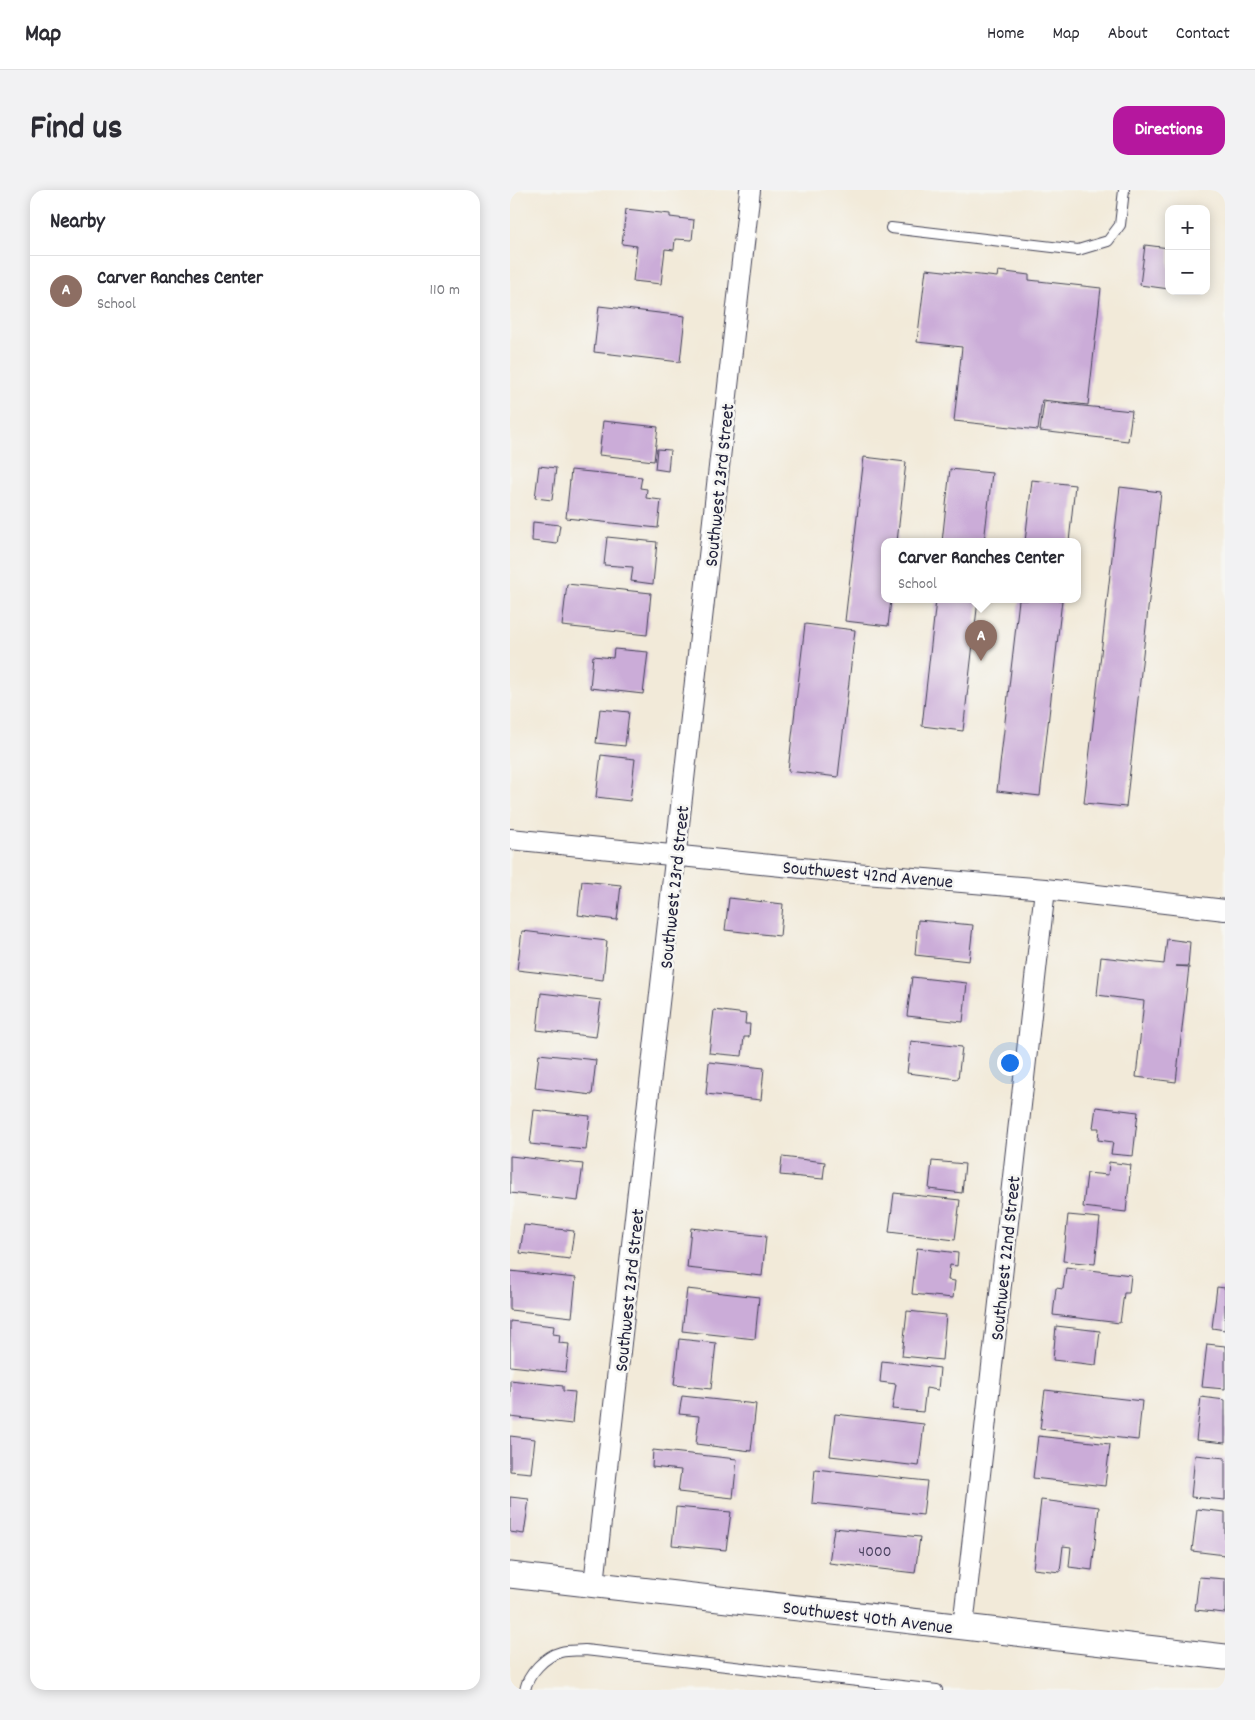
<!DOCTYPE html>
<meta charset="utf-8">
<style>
:root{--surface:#fff;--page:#f2f2f3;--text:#2b2b33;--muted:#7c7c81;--line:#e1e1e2;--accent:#b5179e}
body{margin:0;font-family:Dekko,sans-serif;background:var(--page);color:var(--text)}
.controls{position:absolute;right:15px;top:15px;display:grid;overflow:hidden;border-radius:10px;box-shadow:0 2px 12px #0003}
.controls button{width:45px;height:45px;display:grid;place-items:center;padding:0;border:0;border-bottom:1px solid var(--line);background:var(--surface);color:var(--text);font:25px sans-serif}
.you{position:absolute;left:499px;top:872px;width:18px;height:18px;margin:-12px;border:4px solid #fff;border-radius:50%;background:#1a73e8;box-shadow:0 0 0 8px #1a73e833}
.badge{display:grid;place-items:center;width:32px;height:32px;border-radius:50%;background:var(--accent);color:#fff;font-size:16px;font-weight:700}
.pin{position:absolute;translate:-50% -41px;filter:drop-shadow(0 1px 2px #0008)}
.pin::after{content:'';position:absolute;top:26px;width:18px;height:15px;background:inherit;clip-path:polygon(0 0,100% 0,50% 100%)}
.popup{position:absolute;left:371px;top:348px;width:200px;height:65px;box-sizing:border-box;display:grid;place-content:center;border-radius:10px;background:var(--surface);filter:drop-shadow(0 1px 4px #0005);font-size:16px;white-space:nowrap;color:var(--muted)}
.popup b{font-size:19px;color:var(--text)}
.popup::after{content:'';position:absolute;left:50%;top:100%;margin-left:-10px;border:10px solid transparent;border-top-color:var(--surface)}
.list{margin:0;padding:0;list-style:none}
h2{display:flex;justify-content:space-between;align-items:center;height:65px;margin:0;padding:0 20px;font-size:21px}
h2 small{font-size:16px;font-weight:400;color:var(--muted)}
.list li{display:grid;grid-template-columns:32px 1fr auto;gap:15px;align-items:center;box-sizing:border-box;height:70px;padding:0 20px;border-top:1px solid var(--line)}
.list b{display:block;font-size:19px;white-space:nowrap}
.list p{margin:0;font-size:16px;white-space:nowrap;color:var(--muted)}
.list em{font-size:16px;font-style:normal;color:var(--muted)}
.map{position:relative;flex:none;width:715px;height:1500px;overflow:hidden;border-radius:15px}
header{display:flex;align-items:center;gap:30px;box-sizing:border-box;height:70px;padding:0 25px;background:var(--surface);border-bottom:1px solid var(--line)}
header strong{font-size:24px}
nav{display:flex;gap:28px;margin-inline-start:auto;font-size:18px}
.intro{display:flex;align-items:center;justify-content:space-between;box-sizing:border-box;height:120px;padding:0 30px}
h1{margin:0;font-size:35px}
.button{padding:12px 22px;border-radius:15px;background:var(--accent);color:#fff;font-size:18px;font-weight:700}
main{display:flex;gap:30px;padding:0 30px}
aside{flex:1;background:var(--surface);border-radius:15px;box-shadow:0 2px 12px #0003}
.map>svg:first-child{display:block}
.building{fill:#cbacd8}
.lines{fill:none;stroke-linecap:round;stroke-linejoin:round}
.service-casing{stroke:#414053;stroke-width:12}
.minor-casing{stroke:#414053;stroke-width:22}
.tertiary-casing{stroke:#414053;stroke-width:27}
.service{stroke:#fff;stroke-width:10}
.minor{stroke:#fff;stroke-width:20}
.tertiary{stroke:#fff;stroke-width:25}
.labels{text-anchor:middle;stroke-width:5;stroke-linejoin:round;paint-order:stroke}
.number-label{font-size:16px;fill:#4c4462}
.street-label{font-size:19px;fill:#22223b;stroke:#f6f6f2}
</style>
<header>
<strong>Map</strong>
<nav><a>Home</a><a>Map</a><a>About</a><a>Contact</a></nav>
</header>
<div class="intro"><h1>Find us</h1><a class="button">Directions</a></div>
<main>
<aside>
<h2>Nearby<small></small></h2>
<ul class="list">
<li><span class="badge" style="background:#8d6e63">A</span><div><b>Carver Ranches Center</b><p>School</p></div><em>110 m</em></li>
</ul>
</aside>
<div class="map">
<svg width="715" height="1500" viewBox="0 0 715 1500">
<rect width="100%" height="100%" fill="#f6f6f2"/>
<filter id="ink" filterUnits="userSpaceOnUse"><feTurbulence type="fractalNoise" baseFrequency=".02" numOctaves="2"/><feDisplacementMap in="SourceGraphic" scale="10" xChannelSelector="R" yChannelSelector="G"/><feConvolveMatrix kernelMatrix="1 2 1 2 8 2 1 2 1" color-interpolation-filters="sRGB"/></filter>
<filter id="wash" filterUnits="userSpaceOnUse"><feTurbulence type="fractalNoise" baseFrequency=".0096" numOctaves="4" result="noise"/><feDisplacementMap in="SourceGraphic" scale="20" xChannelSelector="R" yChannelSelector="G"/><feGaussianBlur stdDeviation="1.12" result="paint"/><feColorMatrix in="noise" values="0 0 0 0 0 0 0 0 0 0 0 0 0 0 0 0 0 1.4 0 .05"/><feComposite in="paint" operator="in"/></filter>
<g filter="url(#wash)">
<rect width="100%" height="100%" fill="#f2ead9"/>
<g id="blocks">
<g class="building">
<path d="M116,19L160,24V27L184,30L182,50L165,49L164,60L155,59L151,94L123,91L127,56L112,54Z"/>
<path d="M635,55L659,58V99L630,95Z"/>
<path d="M416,79L487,87L488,81L519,85V90L591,98L578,215L532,210L528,240L444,231L452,157L407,152Z"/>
<path d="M89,116L175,126L170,172L84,162Z"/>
<path d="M534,212L622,221L618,251L530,241Z"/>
<path d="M93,231L148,237L144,271L89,265Z"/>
<path d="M147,259L160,260L158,281L145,279Z"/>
<path d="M354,267L396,272L387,352H375V410H381L378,436L335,431Z"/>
<path d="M29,276L46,278L42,310L25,308Z"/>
<path d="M440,279L482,283L474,352H432Z"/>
<path d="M61,280L132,287L130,298L137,299L136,308L151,310L148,338L56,328Z"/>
<path d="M522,290L565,295L559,352H515Z"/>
<path d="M610,297L651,302L616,617L574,613Z"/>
<path d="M23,332L50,335L47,354L22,351Z"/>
<path d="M97,347L147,352L143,394L121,391L123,377L94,375Z"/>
<path d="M57,394L141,403L137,445L52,436Z"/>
<path d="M426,410H468L453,541L412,536Z"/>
<path d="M509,410H552L530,606L487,601Z"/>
<path d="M295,434L345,440L328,587L278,581Z"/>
<path d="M104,459L138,462L133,504L80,498L83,466L103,468Z"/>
<path d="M90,519L119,522L115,556L86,553Z"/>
<path d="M91,565L125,569L120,611L86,607Z"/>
<path d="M72,691L111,695L107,730L68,725Z"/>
<path d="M219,708L273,714L270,746L215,740Z"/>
<path d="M408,730L463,735L459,771L405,765Z"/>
<path d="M12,741L97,751L93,790L7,780Z"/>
<path d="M657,749L680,752L678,776H666L679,777L666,892L626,887L634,811L587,805L591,767L654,774Z"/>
<path d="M402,787L457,793L453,832L397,826Z"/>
<path d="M31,803L91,810L86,847L27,840Z"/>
<path d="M204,820L236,824L235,834H240L239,847H234L232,866L199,863Z"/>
<path d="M401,851L452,857L448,889L397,883Z"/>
<path d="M29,864L86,870L82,905L25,898Z"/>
<path d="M199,872L254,878L251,910L196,904Z"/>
<path d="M586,917L628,922L623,966L601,964L603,952L588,950L589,938H583Z"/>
<path d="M24,920L80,926L76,960L20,954Z"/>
<path d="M0,966L73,974L68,1011L0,1003Z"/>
<path d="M272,967L315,972L313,989L270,985Z"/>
<path d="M422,971L455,974L452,1003L419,999Z"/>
<path d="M599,972L621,975L616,1022L573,1017L577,983L598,985Z"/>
<path d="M384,1003L450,1010L445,1050L379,1042Z"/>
<path d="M558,1025L590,1028L585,1074L553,1071Z"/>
<path d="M14,1035L64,1041L60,1069L10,1063Z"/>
<path d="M181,1038L256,1046L252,1086L177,1078Z"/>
<path d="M407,1058L448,1063L447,1076L440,1075L438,1090L445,1091L443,1108L402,1104Z"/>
<path d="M556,1077L621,1085L619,1103H614L610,1133L543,1125L546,1098L553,1099Z"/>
<path d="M0,1081L66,1088L62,1127L0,1120Z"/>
<path d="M707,1097L715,1098V1140L702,1138Z"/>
<path d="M177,1099L249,1107L245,1149L172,1141Z"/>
<path d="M397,1121L436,1125L432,1170L392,1166Z"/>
<path d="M0,1131L44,1136L43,1144L50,1145L49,1153L59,1154L56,1182L0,1176Z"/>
<path d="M546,1136L590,1141L586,1175L543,1170Z"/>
<path d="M169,1149L206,1153L201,1199L164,1195Z"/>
<path d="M697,1154L715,1156V1199L692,1197Z"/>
<path d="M372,1171L430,1178L428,1200L416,1198L413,1222L382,1219L386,1194L370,1192Z"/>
<path d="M0,1190L53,1196V1201L65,1202L62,1234L0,1227Z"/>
<path d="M535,1200L632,1211L628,1250L530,1239Z"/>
<path d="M172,1206L246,1214L241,1261L186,1254L189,1226L169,1224Z"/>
<path d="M691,1207L715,1210V1253L686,1250Z"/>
<path d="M325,1224L414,1234L409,1276L320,1266Z"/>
<path d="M0,1246L25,1249L21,1283L0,1281Z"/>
<path d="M528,1246L600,1254L595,1296L523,1288Z"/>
<path d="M143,1260L227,1269L223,1308L168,1302L171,1280L142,1277Z"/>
<path d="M685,1265L715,1268V1310L681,1307Z"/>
<path d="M305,1279L417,1291L413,1325L302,1313Z"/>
<path d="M0,1307L19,1309L14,1344L0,1342Z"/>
<path d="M531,1310L589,1317L582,1380L559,1377L561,1357L553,1356L550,1382L523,1379Z"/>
<path d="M166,1317L221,1322L216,1360L162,1355Z"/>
<path d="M687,1319L715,1322V1365L682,1361Z"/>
<path d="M324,1338L410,1347L405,1383L319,1373Z"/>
<path d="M689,1387L715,1389V1423L685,1420Z"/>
</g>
</g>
</g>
<g filter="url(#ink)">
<use href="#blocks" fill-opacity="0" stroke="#414053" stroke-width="1"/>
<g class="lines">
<g class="service-casing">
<g id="service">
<path d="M381,38L568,60L598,51L610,35L614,0"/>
<path d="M15,1500C18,1484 35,1466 51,1462C59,1460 68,1461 75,1460L427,1500"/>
</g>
</g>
<g class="minor-casing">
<g id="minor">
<path d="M0,649L332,682L535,699L715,720"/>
<path d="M84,1394L240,0"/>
<path d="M453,1437L535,699"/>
</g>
</g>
<g class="tertiary-casing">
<path id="tertiary" d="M0,1385L715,1467"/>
</g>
<use href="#service" class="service"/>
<use href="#minor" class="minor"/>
<use href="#tertiary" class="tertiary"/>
</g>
</g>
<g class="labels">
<g class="number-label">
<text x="365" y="1366">4000</text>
</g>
<g class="street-label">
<text transform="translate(208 295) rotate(-84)" y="7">Southwest 23rd Street</text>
<text transform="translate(358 683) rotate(5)" y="7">Southwest 42nd Avenue</text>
<text transform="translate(163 697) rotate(-84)" y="7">Southwest 23rd Street</text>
<text transform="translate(494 1068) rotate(-84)" y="7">Southwest 22nd Street</text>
<text transform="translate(118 1100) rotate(-84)" y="7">Southwest 23rd Street</text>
<text transform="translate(358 1426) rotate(7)" y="7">Southwest 40th Avenue</text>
</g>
</g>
</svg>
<div class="controls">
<button>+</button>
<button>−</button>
</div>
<div class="you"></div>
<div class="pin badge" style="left:471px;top:471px;background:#8d6e63">A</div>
<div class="popup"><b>Carver Ranches Center</b>School</div>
</div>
</main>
